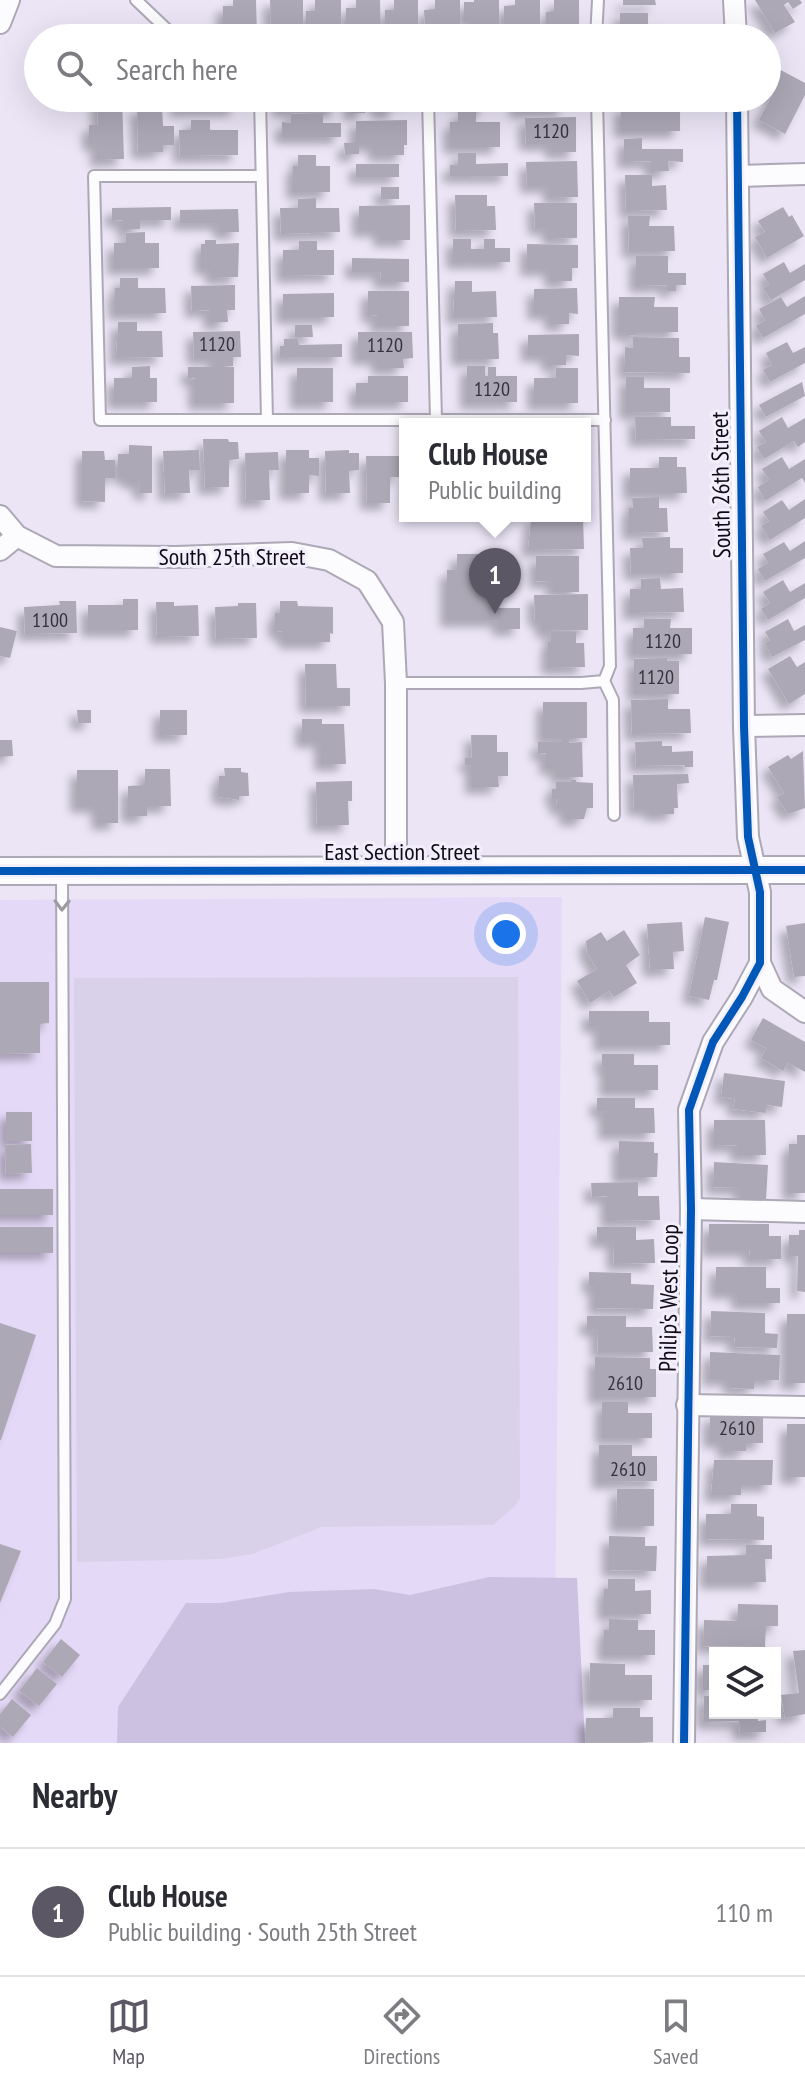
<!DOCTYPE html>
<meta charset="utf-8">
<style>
:root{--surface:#fff;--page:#f7f7f7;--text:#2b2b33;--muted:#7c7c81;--line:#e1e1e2;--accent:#5c5764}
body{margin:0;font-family:"PT Sans Narrow",sans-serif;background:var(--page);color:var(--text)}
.controls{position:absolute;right:24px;bottom:24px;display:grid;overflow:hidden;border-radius:0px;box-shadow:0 8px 32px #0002}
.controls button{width:72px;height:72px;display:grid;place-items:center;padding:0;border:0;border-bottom:2px solid var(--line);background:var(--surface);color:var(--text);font:40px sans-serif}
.you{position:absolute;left:506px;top:934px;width:28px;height:28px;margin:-20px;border:6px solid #fff;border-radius:50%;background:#1a73e8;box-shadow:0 0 0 12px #1a73e833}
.badge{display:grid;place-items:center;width:52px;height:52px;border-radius:50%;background:var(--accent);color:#fff;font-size:26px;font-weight:700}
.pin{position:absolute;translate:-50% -66px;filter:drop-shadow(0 2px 4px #0008)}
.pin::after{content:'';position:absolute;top:42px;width:28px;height:24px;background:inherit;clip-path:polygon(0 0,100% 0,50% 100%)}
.popup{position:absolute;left:399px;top:418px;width:192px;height:104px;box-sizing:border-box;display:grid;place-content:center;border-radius:0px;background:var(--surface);filter:drop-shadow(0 2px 6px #0005);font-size:26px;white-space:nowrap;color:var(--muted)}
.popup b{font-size:30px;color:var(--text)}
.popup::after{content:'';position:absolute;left:50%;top:100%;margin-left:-16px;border:16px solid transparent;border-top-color:var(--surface)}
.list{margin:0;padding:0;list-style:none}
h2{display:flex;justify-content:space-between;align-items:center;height:104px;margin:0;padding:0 32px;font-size:34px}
h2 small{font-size:26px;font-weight:400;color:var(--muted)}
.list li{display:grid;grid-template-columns:52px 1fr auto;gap:24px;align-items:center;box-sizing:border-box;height:128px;padding:0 32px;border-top:2px solid var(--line)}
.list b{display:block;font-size:30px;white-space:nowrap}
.list p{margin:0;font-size:26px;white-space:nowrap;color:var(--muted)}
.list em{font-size:26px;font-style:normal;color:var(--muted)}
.icon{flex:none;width:44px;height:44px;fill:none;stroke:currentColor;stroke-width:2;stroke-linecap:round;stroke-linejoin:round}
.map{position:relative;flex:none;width:805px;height:1743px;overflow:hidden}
.search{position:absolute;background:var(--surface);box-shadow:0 8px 32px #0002;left:24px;right:24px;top:24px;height:88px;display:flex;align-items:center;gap:20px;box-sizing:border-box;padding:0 28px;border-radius:44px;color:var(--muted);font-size:30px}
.sheet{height:232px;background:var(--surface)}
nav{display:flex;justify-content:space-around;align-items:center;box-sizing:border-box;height:112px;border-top:2px solid var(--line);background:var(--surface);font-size:22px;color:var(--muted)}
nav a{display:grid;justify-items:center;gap:4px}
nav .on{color:var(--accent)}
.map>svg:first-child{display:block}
.built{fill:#e4d9f7}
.green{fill:#d9d0e9}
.forest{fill:#ccc1e1}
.building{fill:#ada8b6;filter:url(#shadow)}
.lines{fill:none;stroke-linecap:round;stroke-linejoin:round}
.service-casing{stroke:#ada8b5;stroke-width:14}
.minor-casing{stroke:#ada8b5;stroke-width:24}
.tertiary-casing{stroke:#ada8b5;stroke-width:30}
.service{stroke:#fcfbfe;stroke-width:10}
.minor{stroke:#fcfbfe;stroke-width:20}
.tertiary{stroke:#fcfbfe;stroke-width:26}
.cycleway-casing{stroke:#f2eefb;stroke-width:13}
.cycleway{stroke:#0057b8;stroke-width:8}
.oneway{stroke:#9d9ba1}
.labels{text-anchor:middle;stroke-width:6;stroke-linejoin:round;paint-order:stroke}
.number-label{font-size:20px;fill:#36323d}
.street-label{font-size:24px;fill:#0f0a15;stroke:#f2eefb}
</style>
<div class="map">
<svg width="805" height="1743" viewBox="0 0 805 1743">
<defs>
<filter id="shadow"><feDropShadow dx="-7" dy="7" stdDeviation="4" flood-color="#0004"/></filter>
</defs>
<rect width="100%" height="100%" fill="#ebe5f6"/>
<path class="built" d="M562,897L554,1743H0V900Z"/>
<path class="green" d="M518,977L520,1498L515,1506L493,1525L322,1527L252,1554L221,1559L77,1562L74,978Z"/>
<path class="forest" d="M489,1577L577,1578L585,1743H117L118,1707L186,1603H221L289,1592L374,1589L410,1595Z"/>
<g class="building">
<path d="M233,0H256L257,33H223V6H233Z"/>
<path d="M270,0H303V35L271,34Z"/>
<path d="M315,0H341V32L306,33V11H315Z"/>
<path d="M356,0H380L381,35H357L356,26H346V8H356Z"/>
<path d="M394,0H418V29H385V10H394Z"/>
<path d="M435,0H460V25L425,26L424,10L435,9Z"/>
<path d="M474,0H499V32L475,33V21H464V2H474Z"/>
<path d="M515,0H540V32H504V6L515,5Z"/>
<path d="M554,0H579V34H556V30L546,31V12L554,11Z"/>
<path d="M623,0H655L656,5H623Z"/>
<path d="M755,0H800L802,3L793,9L788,2L784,5L795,22L775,33Z"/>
<path d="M620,13H648V26L669,25V38H620Z"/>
<path d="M777,68L805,83V95L785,134L759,120L773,94L767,91V87Z"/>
<path d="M122,98L124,159L97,160V144H89V125H98L97,99Z"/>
<path d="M177,98H237V109L177,110Z"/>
<path d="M279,98H338V111L279,110Z"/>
<path d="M350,98H409V101H396V112H378V103H365V113H350Z"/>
<path d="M453,98H485L486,110L468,111V101L454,102Z"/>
<path d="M527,98H565V110L516,111V100Z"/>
<path d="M632,98H651V107H680V131H621V106H632Z"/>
<path d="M162,106L163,126H174V145H163V152H138L137,107Z"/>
<path d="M458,112H476V122H500V147H450V122H458Z"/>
<path d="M323,113V123H341V137H282V122L291,123V114Z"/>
<path d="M576,117V152H552V144H526L525,118Z"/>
<path d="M191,120H210V130H238V155L180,156L179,130H191Z"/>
<path d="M407,120V145H404V155H375V145H359V154L345,155L344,143L356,142V121Z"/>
<path d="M642,138V149H683V162L668,161L669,171L651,172V161L624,162V139Z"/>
<path d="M458,153H476V164L508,163V176H450V165H458Z"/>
<path d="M298,155H316V166H330V192H293V166H298Z"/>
<path d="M577,161L578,197L550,198V186H527L526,162Z"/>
<rect x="356" y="164" width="43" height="13"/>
<path d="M625,175H652V186L666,185L667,210L626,211Z"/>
<rect x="381" y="187" width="18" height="12"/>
<path d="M455,195H487V206H495L496,230L456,231Z"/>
<path d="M316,198V208H339L340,232L281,234L280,208H298V199Z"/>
<path d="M534,203H577V238L549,239V228H535Z"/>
<path d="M410,205V240H380V230H359V206Z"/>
<path d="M171,207V220H140V229L123,230V220L112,221V208Z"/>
<path d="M783,207L789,217L792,215L804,236L767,258L755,237L765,232L758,221Z"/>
<path d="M238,209L239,232H220V223H180V210Z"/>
<path d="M628,216H650L649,226H674L675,251H629Z"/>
<path d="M145,232V243H159V268H114V243H126V233Z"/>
<path d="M453,239H471V249H484V239H495V248H510V262H453Z"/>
<path d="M205,240H216V244L239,243L238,277L212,278V268H201V244H205Z"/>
<path d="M299,241H317V250H334V275L283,276V250H299Z"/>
<path d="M527,244L578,245V268H572V281H551V269H527Z"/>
<path d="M636,256H668V273H686V285H676V291H667V285L636,286Z"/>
<path d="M352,258L409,259V282H380L381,272H352Z"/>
<path d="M784,262L790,273L805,264V280L771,300L763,288L769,285L763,274Z"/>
<path d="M120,278H138V288H165L166,313H115V288H120Z"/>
<path d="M455,281H472V292L496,291L497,317H453Z"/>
<path d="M235,285V310H227L228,322L210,323V310L192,311L191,286Z"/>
<path d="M577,288L578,314L569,313V324H551V313H534V289Z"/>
<path d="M368,291H409V326H377V315L368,316Z"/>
<path d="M334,293V317H283V294Z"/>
<path d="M805,296V314L763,338L756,326L765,320L759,309L781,297L787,307Z"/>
<path d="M619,297H655L654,307H678V332H635V335L626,336V332H619Z"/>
<path d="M118,322H137V331H162L163,357L116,358Z"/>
<path d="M493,323V333H498L499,359H458V324Z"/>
<path d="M295,325H312L313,337H295Z"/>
<path d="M240,331L241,357H233V366H221L234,367V403H195V378L188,379V367H215V358H194L193,332Z"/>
<path d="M358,332H412L413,358L403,359L404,368H378V358H358Z"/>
<path d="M579,334V356L566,355V365H548V355H528V335Z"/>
<path d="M633,337L679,338V357H690V373L624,372L625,347L633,348Z"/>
<path d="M284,339H298L299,345L342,344V357H280V346H284Z"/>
<path d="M787,342L793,353L805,347V363L770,382L763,370L772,365L766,353Z"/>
<path d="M150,366V378H157V402H114V378H132V367Z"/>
<path d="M467,366H485V376H488V367H496V376H517V402H467Z"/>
<rect x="297" y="368" width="36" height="34"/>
<path d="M556,368H578V403H534V378H556Z"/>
<path d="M368,376H408V402H356V383H368Z"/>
<path d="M626,377H644V388H670V412L626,413Z"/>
<path d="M802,382L805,396L766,417L759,405Z"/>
<path d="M635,417H671V426H695V439L636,440Z"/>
<path d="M782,417L788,428L805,418V442L798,447L794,441L764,459L757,447L766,442L759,431Z"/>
<path d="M203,439H228L229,442H238L239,459L229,460V487L205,488Z"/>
<path d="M129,445L152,446V493H140V482H129V477H120V472H118V454H129Z"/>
<path d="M199,450L200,470H189L190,493L165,494L163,451Z"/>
<path d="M286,450H309V458H319V476L309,475V493H286Z"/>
<path d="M349,450V453H359V470L349,471L350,493L326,494L325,451Z"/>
<path d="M82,451H104L105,460H115V478H105V502L82,501Z"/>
<path d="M278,452L279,470H269L270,500L246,501L245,453Z"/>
<path d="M366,456H399L400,477H390V503H367Z"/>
<path d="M659,457H677V467H686L687,493H630V468H659Z"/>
<path d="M782,457L789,469L805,459V483L802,478L765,501L758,487L769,480L762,469Z"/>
<path d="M659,497V508H667L668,532L629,533V508H633L632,498Z"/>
<path d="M805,499V518L770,540L761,526L769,521L763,512L782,500L789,510Z"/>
<path d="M536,516H583L584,549L528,550L531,519H536Z"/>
<path d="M670,537V548H683V573H631L630,548H643L642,538Z"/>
<path d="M805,541V558L765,581L758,569L768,563L763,554L784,542L790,551Z"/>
<path d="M457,554H496V608H520V629H499V620H447V570H457Z"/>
<path d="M536,556H579V592H553V582L536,581Z"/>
<path d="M660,578L661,589L683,588L684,612L630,613V589H641V579Z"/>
<path d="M783,580L790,592L805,583V598L768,620L761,609L770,603L763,592Z"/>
<path d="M588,594V630L542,631V620H535L534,595Z"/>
<path d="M123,599H138V630H88V605H123Z"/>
<path d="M59,601H76L77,633L25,634L24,607L60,605Z"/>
<path d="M280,601H297L298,606L333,607V634L330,633V642H286V636H282V631L275,632V613H280Z"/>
<path d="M156,602H174V606L198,605L199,636L157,637Z"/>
<path d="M238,603H256L257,638L216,639L215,607L238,606Z"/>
<path d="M644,619H671L670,628H692V654H633V628H644Z"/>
<path d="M788,619L794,631L805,625V640L772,657L765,643L770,640L765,632Z"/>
<path d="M0,627L17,631L10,658L0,656Z"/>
<path d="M551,632H576V643H584L585,667L548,668V642H551Z"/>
<path d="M790,656L797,667L805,662V694L789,704L768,669Z"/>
<path d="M667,658V661H679V694H634V659Z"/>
<path d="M305,664H336L337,688H350V706H306Z"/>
<path d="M668,699V709H690L691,733L632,734L631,700Z"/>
<rect x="543" y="702" width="44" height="36"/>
<path d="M77,710H91V723H78Z"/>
<path d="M160,710H187V735L160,736Z"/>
<path d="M302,719H322V724H344L346,764H321V741H302Z"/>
<path d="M471,735H497V752H508V776H498L499,787H472V765H465V758H472Z"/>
<path d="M562,739H569V743L582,742L583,777H557V768H546V753L538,754V742H562Z"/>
<path d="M0,740H12L13,756L0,757Z"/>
<path d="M662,741V746H672V752L693,751V767H685V765L636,766L635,742Z"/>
<path d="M803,751L805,808L788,814L777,797L784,793L768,767L788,755L791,759Z"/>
<path d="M224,768H241V772L248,773L249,796H239V800L219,797V776H225Z"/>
<path d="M145,769H170L171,806H147V816H128V786L145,785Z"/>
<path d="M77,770H118V823H98V806H77Z"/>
<path d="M688,774L689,783L677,784L678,808H674V814H651V809H634L633,775Z"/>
<path d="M571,780H576V782L593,783V808H587L584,819H566V808H556L557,799H552V789H556V782H571Z"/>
<path d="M352,781V801H348L349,825H317L316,782Z"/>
<path d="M705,917L729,922L717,980H714L709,1000L689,996Z"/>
<path d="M682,922L684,951L673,952L674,969L650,970L647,924Z"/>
<path d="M805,923V976L794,977L786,926Z"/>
<path d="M624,930L640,955L626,965L637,983L614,997L609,991L590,1003L577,981L597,969L587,953L586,941L601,932L607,941Z"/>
<path d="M0,982H49V1023L40,1024V1053L0,1054Z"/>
<path d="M589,1011H649V1022H670V1045H600V1026H589Z"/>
<path d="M763,1018L805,1042V1072L788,1063L783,1071L761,1058L766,1048L751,1040Z"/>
<path d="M602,1054H634V1065H658V1090H606V1067H602Z"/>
<path d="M724,1073L785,1081L782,1107L767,1105L766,1113L733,1109L735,1099L721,1097Z"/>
<path d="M597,1098H635V1108H654L655,1133H605V1111H597Z"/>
<rect x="6" y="1112" width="26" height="29"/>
<path d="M714,1120H765L766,1155H737V1145L714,1146Z"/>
<path d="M797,1135H805V1193H789V1144H797Z"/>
<path d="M619,1141L654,1142V1153H658L657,1177H619Z"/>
<path d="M31,1144L32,1173L6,1174L5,1145Z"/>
<path d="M714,1162L768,1165L766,1200L741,1199V1188L713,1187Z"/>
<path d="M638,1182V1196H659L660,1220L607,1221V1196L592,1197L591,1183Z"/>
<rect x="0" y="1189" width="53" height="26"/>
<path d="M709,1224H769V1236H781V1259H749L750,1250H709Z"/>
<rect x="0" y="1227" width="53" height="26"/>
<path d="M597,1227H636V1240L654,1239L655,1263L614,1264L613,1241H597Z"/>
<path d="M799,1230H805V1292L797,1291L798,1256H789V1235H799Z"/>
<path d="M716,1267H766V1288H780V1303H738V1292H716Z"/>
<path d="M589,1272L631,1273V1284L654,1285L653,1309L595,1308V1286H589Z"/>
<path d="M711,1311L765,1313V1333L778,1334L777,1348L734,1347L735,1337L710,1336Z"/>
<rect x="787" y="1314" width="18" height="69"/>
<path d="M587,1316H626V1327H652L653,1352H598L597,1329H587Z"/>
<path d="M0,1323L36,1335L1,1440H0Z"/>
<path d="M710,1352L780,1355L779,1380H755L754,1389L730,1388V1379H709Z"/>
<path d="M595,1357L650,1358V1369H656V1397H595Z"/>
<path d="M602,1402H628V1413H652V1438H602Z"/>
<path d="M710,1415H763V1443H746V1451L724,1452V1441H710Z"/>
<rect x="787" y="1424" width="18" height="53"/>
<path d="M599,1445H632V1456H657V1481L599,1482Z"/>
<path d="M714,1460H773L772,1485H741V1495H711Z"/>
<path d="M617,1489H654V1526H616Z"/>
<path d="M731,1504H757V1516L764,1517V1540L706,1539V1514H731Z"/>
<path d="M609,1536L645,1537V1546H657L656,1571L609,1570Z"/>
<path d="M0,1544L21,1551L0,1603Z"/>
<path d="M746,1545H772V1559H765L766,1582H707V1556L746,1555Z"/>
<path d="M608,1579H635V1591L651,1590V1614H604V1589H608Z"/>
<path d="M738,1604L778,1605V1626H766L765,1647L703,1646L704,1620L737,1621Z"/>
<path d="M609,1619L638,1620V1630H655V1655H604V1630H609Z"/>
<path d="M61,1639L80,1655L62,1677L43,1662Z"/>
<path d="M805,1650V1714L785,1718L781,1695L799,1693L793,1651Z"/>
<path d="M590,1663L625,1664V1675H652V1700H589Z"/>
<rect x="703" y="1665" width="12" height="25"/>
<path d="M37,1668L57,1684L39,1706L19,1691Z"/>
<path d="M704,1696H715V1713H758V1721L766,1720V1732L740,1733L739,1721L704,1722Z"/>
<path d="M12,1699L31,1715L13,1737L0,1727V1714Z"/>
<path d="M613,1708H640V1717H653V1742H586V1718H613Z"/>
</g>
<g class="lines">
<g class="service-casing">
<g id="service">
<path d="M136,0L176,38"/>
<path d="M596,38L598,0"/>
<path d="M260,98L267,420"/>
<path d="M428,98L436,420"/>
<path d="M261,176H94L100,420H605"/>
<path d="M604,681L613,700L614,815"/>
<path d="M396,683H581L604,681L610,666L597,98"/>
<path d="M0,1694L55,1624L65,1599L62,873"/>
</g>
</g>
<g class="minor-casing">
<g id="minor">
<path d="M734,0L736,38"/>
<path d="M0,23L9,0"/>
<path d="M738,176L805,174"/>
<path d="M0,516L17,536L56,556L176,557L292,553L329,560L367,581L393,622L396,683V872"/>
<path d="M0,550L17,536"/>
<path d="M744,726L805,725"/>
<path d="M760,963L772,989L805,1012"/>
<path d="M691,1209L805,1212"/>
<path d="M687,1405L805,1407"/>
<path d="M684,1743L691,1209L689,1110L713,1042L742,997L760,963V892L748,837L744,726L737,98"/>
</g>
</g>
<g class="tertiary-casing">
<path id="tertiary" d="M0,871L805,870"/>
</g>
<use href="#service" class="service"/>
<use href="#minor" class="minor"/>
<use href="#tertiary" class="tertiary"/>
<g class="cycleway-casing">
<g id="cycleway">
<path d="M0,871L805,870"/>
<path d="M684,1743L691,1209L689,1110L713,1042L742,997L760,963V892L748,837L744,726L737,98"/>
</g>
</g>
<use href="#cycleway" class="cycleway"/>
</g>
<defs><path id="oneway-chevron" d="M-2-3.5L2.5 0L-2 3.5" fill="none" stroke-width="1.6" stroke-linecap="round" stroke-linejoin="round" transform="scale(2)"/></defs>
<use class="oneway" href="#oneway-chevron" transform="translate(62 905) rotate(91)"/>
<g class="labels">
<g class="number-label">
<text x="551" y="138">1120</text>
<text x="217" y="351">1120</text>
<text x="385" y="352">1120</text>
<text x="492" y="396">1120</text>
<text x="50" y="627">1100</text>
<text x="663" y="648">1120</text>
<text x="656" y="684">1120</text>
<text x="625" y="1390">2610</text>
<text x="737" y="1435">2610</text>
<text x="628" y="1476">2610</text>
</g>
<g class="street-label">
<text transform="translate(721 485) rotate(-91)" y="8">South 26th Street</text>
<text x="232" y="565">South 25th Street</text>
<text x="402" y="860">East Section Street</text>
<text transform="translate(669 1298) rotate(-89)" y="8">Philip's West Loop</text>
</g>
</g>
</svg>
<div class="controls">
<button><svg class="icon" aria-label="layers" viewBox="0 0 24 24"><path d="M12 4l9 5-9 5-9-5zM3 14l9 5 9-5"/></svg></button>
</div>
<div class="you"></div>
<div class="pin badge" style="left:495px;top:614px">1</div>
<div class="popup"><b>Club House</b>Public building</div>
<div class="search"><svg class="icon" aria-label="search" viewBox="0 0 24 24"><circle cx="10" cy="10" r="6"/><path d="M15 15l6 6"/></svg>Search here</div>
</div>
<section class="sheet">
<h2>Nearby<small></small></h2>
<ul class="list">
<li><span class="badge">1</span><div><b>Club House</b><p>Public building · South 25th Street</p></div><em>110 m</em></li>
</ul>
</section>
<nav>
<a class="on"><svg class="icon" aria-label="map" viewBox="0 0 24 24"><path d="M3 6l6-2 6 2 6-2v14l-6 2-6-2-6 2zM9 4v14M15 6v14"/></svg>Map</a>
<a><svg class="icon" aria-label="directions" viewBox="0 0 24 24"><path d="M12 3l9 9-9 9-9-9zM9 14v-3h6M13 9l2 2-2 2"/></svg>Directions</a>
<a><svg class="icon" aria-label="saved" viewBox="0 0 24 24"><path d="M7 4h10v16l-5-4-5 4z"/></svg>Saved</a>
</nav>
